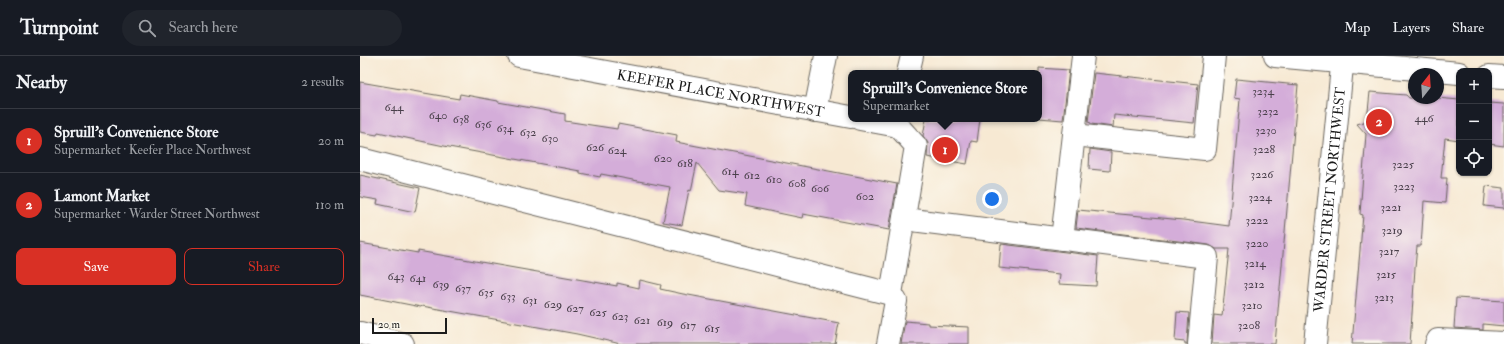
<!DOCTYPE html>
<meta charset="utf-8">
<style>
:root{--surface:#171b24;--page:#20242c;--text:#f1f3f6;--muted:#9ea1a6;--line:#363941;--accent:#d93025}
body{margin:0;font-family:"IM FELL Double Pica",serif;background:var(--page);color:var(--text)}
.controls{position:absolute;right:12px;top:12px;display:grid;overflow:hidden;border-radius:8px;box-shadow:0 1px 3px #0004}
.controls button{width:36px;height:36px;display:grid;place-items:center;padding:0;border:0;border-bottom:1px solid var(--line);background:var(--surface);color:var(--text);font:20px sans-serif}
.compass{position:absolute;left:1048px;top:12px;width:36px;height:36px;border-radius:50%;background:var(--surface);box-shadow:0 1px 3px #0004;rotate:17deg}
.scale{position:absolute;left:12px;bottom:10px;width:75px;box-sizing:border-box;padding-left:4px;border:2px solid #1c1c1c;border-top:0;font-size:11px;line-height:14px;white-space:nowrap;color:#1c1c1c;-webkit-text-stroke:3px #fbf7ec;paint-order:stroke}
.you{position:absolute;left:632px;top:143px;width:14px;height:14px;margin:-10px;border:3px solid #fff;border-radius:50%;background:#1a73e8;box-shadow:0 0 0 6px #1a73e833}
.badge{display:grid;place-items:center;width:26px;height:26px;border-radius:50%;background:var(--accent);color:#fff;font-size:13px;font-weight:700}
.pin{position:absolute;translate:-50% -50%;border:2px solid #fff;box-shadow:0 1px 4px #0006}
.popup{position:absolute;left:488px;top:14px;width:194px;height:52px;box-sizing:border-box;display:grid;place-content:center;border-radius:8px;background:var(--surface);filter:drop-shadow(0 1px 3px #0005);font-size:13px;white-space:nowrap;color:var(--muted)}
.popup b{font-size:15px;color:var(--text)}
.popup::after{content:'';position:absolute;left:50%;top:100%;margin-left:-8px;border:8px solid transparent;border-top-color:var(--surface)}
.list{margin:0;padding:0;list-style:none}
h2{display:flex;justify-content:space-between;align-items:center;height:52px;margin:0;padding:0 16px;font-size:17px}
h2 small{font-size:13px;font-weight:400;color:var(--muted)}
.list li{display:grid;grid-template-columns:26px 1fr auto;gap:12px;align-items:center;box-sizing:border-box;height:64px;padding:0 16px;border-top:1px solid var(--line)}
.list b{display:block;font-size:15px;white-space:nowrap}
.list p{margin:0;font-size:13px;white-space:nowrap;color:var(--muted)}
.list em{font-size:13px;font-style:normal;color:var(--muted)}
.actions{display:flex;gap:8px;padding:12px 16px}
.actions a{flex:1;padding:9px 0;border:1px solid var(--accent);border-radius:8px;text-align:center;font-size:14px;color:var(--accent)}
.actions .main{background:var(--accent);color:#fff}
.icon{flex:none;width:22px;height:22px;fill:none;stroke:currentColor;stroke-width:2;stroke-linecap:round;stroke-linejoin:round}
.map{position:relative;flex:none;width:1144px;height:288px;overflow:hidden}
header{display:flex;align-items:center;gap:24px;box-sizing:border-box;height:56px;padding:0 20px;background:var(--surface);border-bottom:1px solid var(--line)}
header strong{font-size:19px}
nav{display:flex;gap:22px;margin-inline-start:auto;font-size:14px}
.search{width:280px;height:36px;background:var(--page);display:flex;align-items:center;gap:10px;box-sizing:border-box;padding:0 14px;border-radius:22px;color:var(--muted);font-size:15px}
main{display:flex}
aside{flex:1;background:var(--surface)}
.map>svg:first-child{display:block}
.building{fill:#d4add9}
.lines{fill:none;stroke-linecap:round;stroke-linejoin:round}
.minor-casing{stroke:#69645c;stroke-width:24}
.major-casing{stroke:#69645c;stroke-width:24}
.minor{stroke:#fff;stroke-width:22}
.major{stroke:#fff;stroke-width:22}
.labels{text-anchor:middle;stroke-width:3;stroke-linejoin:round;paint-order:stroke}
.number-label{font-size:12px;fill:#4a404b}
.street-label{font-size:14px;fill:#1c1c1c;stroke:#fbf7ec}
</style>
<header>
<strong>Turnpoint</strong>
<div class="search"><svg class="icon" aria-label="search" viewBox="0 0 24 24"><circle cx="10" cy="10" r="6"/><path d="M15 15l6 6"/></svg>Search here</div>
<nav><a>Map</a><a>Layers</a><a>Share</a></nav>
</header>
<main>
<aside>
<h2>Nearby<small>2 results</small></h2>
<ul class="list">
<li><span class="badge">1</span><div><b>Spruill's Convenience Store</b><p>Supermarket · Keefer Place Northwest</p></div><em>20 m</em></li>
<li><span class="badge">2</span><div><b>Lamont Market</b><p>Supermarket · Warder Street Northwest</p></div><em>110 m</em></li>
</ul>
<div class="actions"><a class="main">Save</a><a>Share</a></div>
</aside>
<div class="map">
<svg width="1144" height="288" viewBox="0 0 1144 288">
<rect width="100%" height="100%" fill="#fbf7ec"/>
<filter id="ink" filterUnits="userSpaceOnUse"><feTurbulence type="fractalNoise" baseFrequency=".025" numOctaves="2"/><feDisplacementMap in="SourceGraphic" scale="8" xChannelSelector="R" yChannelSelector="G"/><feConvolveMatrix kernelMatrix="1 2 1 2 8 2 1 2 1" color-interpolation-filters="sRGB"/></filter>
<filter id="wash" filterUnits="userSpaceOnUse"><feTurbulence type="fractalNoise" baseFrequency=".012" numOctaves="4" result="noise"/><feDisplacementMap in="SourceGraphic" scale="16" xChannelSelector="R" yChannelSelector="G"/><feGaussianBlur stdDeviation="0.9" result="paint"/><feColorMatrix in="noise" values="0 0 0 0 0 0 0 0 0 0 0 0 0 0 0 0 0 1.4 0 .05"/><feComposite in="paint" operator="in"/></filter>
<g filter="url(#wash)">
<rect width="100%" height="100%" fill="#f7e9d3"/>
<g id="blocks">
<g class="building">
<path d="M679,12L709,14L703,64L679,62Z"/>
<path d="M734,17L838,28L834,67L754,59L753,71L731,68V67L728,66Z"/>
<path d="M876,23L938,29L915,288H852L854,259L862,260L869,193H856L849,189L716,172L718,154L823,164L869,170L880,43L874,42Z"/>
<path d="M0,26L99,43L100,38L138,45V46L205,58V65L257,73L258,68L317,79L316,86L537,128L529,174L443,158L442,162L385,150L387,138L359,134L337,107L331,135L329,134L322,169L303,166L310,131L241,118L240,121L220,117V115L89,91L18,76L17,79L0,76Z"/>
<path d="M1010,36L1046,39L1049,42H1077L1099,44V84L1085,82L1081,122H1087L1085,147L1064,145L1061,190H1057L1055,212L1050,288H992L1003,159L1000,158L1006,78L997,68L1007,65Z"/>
<path d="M1129,47L1144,48V90L1129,88Z"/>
<path d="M566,63H620L617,86L611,85L607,108L567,101L568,87L563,80Z"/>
<path d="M730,93L751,96L750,115L729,113Z"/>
<path d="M0,119L60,132L55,156L17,148L18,144L0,141Z"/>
<path d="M1126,130L1144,132V152L1124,150Z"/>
<path d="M0,187L58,197V195L257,230V227L279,232L280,224L301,229L300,233L323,238L479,267L475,288H261L217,278L62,250L61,251L0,239Z"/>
<path d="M641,188L738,200L736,230L699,228L700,218L639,212Z"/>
<path d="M1096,242L1144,245V270L1123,268V274L1094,272Z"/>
<path d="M817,256L829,257L827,288H825V286L815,285Z"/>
<path d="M545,265L568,267V269L609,271V288H541Z"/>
</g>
</g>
</g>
<g filter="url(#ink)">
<use href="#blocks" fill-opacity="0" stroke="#69645c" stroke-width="1"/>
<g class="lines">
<g class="minor-casing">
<g id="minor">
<path id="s1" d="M159,0L491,61"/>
<path d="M915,0L1099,17"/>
<path d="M548,17L552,0"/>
<path d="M1129,20L1144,21"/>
<path d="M455,55L466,0"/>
<path d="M500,63L538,70"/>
<path d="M714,79L845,93L854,0"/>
<path d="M0,103L531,238"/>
<path d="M544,163L847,201L839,288"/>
<path d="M702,183L723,0"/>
<path d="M528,288L536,245L531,238L556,90L538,70"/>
<path id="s2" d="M955,288L983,0"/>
<path d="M1076,288L1078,284L1144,287"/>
</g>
</g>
<g class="major-casing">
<path id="major" d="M0,277L43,288"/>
</g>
<use href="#minor" class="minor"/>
<use href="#major" class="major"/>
</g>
</g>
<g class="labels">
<g class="number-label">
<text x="903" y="39">3234</text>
<text x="34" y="55">644</text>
<text x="908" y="59">3232</text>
<text x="78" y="63">640</text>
<text x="1064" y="66">446</text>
<text x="101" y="67">638</text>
<text x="123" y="72">636</text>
<text x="145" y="76">634</text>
<text x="906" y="78">3230</text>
<text x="168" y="80">632</text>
<text x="190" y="86">630</text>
<text x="235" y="95">626</text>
<text x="904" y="97">3228</text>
<text x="257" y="98">624</text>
<text x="303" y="106">620</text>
<text x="325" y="111">618</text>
<text x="1043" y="112">3225</text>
<text x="370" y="119">614</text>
<text x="902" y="122">3226</text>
<text x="392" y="123">612</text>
<text x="414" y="127">610</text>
<text x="437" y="131">608</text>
<text x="1044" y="134">3223</text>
<text x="460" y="136">606</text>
<text x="505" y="144">602</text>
<text x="900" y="145">3224</text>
<text x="1031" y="155">3221</text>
<text x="897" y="168">3222</text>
<text x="1032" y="178">3219</text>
<text x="897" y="191">3220</text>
<text x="1029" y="199">3217</text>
<text x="895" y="211">3214</text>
<text x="1026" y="222">3215</text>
<text x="36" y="224">643</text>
<text x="58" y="226">641</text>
<text x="81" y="232">639</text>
<text x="894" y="232">3212</text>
<text x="103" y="236">637</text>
<text x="126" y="240">635</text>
<text x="148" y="244">633</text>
<text x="1024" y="245">3213</text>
<text x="170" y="248">631</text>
<text x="193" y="252">629</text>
<text x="892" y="253">3210</text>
<text x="215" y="256">627</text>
<text x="238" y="260">625</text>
<text x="260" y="264">623</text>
<text x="282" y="268">621</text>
<text x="305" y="270">619</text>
<text x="328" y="273">617</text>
<text x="889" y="273">3208</text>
<text x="352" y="276">615</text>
</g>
<g class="street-label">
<text dy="5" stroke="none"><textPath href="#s1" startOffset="205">KEEFER PLACE NORTHWEST</textPath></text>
<text dy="5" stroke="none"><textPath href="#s2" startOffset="145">WARDER STREET NORTHWEST</textPath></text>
</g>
</g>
</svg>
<div class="controls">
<button>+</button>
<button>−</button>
<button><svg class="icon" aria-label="locate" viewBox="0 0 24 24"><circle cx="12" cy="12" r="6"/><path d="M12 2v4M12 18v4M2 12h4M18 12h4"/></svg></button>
</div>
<svg class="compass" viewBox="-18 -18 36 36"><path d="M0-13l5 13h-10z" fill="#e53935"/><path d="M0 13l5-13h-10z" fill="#9ea1a6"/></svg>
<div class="scale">20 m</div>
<div class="you"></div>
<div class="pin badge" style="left:585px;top:94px">1</div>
<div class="popup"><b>Spruill's Convenience Store</b>Supermarket</div>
<div class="pin badge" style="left:1019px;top:66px">2</div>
</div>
</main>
